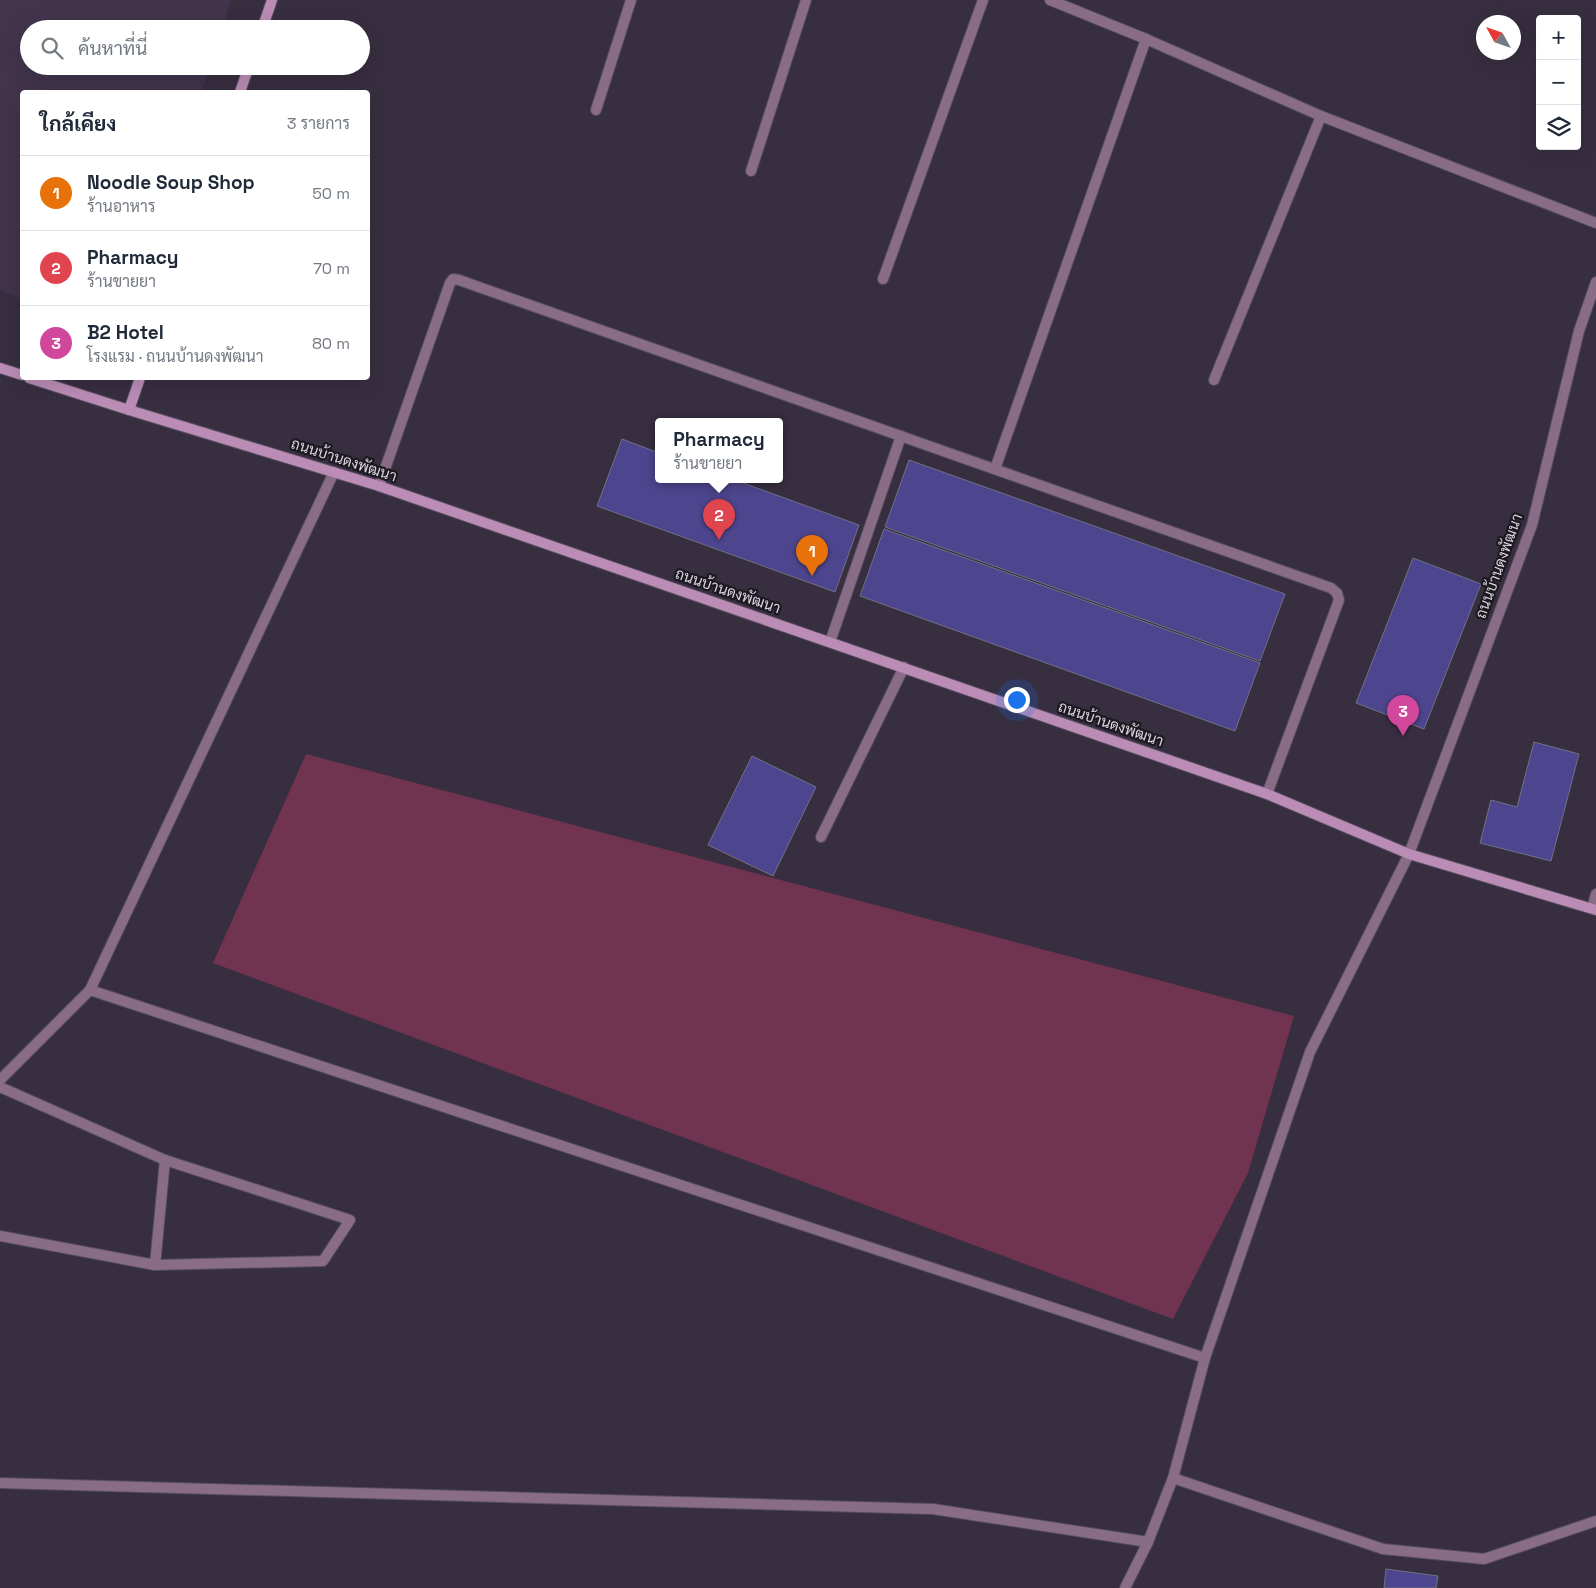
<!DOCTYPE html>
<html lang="th">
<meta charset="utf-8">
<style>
:root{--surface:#fff;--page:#f2f2f3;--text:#1f2937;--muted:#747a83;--line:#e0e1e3;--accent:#36727c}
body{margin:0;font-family:"Space Grotesk",Sarabun,sans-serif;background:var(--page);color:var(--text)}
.controls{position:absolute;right:15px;top:15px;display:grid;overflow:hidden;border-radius:5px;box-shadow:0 5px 20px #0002}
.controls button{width:45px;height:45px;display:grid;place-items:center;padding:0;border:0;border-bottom:1px solid var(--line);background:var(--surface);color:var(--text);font:25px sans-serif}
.compass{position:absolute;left:1476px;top:15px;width:45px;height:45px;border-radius:50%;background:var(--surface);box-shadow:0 5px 20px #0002;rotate:310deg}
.you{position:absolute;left:1016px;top:699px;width:18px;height:18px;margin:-12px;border:4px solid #fff;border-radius:50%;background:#1a73e8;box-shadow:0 0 0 8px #1a73e833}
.badge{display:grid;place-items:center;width:32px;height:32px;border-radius:50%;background:var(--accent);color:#fff;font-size:16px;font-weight:700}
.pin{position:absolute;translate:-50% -41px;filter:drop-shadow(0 1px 2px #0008)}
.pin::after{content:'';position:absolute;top:26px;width:18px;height:15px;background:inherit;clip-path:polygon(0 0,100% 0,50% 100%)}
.popup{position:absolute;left:655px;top:418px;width:128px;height:65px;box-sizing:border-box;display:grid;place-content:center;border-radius:5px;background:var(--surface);filter:drop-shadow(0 1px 4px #0005);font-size:16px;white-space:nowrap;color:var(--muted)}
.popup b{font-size:19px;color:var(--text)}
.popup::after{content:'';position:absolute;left:50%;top:100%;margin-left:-10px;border:10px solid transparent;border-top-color:var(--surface)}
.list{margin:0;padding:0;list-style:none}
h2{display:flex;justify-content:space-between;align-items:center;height:65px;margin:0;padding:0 20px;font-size:21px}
h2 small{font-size:16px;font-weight:400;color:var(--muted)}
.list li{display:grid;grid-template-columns:32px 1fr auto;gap:15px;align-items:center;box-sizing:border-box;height:75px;padding:0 20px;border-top:1px solid var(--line)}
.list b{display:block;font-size:19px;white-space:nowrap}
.list p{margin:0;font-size:16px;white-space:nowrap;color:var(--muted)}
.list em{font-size:16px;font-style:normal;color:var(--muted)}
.icon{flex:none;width:28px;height:28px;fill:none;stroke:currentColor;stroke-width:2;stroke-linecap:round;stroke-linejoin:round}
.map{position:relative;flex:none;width:1596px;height:1588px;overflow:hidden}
.search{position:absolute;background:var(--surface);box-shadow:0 5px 20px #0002;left:20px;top:20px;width:350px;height:55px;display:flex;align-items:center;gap:12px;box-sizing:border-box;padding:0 18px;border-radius:28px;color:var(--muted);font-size:19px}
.panel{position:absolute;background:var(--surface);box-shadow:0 5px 20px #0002;left:20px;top:90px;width:350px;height:290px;border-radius:5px}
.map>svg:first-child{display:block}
.built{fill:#41344c}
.green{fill:#703350}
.building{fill:#4d458d;stroke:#717186}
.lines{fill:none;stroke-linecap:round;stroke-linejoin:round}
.lane-casing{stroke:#544c5d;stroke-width:12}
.street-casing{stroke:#544c5d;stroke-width:12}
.secondary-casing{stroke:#544c5d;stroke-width:12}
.lane{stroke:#896d86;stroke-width:10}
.street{stroke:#896d86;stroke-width:10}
.secondary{stroke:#ba8cb6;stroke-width:10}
.labels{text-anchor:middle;stroke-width:4.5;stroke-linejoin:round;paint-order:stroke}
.street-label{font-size:15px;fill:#d9d4df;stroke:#1d1921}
</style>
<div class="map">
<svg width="1596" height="1588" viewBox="0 0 1596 1588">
<rect width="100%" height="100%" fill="#372e40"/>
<path class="built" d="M0,0H231L222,29H29V66H210L201,92H22V299L0,290Z"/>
<path class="green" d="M306,754L1294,1016L1248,1173L1173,1319L213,963Z"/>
<g class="building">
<path d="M622,439L659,453V479H732L859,525L835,592L597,506Z"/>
<path d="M909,460L1285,594L1260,661L885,527Z"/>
<path d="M884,529L1260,663L1235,731L860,596Z"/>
<path d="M1413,558L1481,584L1424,729L1356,703Z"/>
<path d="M1534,742L1579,754L1551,861L1480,843L1491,800L1517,807Z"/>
<path d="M752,756L816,787L773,876L708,845Z"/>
<path d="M1386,1569L1438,1576L1436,1588H1384Z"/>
</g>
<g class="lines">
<g class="lane-casing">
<g id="lane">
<path d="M821,837L904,667"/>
<path d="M1592,908L1596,894"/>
</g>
</g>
<g class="street-casing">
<g id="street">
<path d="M1050,0L1146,39L1321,116L1596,223"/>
<path d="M596,110L631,0"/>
<path d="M751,171L806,0"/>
<path d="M883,279L983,0"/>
<path d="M1214,380L1321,116"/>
<path d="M995,469L1146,39"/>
<path d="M379,486L450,283L453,279L459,280L1331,588L1337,593L1339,600L1267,794"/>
<path d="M830,642L901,436"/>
<path d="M90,990L1205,1358"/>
<path d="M0,1080L90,990L334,472"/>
<path d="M0,1087L165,1160L350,1220L323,1261L155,1265L0,1236"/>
<path d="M155,1265L165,1160"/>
<path d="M1173,1478L1383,1549L1484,1559L1596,1521"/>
<path d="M0,1483L933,1509L1148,1542"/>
<path d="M1125,1588L1148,1542L1173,1478L1205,1358L1310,1052L1409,854L1532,525L1579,331L1596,282"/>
</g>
</g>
<g class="secondary-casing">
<g id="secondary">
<path d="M262,29L272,0"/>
<path d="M240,92L249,66"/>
<path d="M0,368L22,375"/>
<path d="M29,378L129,410L379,486L1267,794L1409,854L1596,910"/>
<path d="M129,410L140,378"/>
</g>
</g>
<use href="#lane" class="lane"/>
<use href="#street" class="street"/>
<use href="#secondary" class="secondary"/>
</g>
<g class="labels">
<g class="street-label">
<text transform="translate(344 460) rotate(18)" y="5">ถนนบ้านดงพัฒนา</text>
<text transform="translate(1499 566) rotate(-70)" y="5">ถนนบ้านดงพัฒนา</text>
<text transform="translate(728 591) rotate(19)" y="5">ถนนบ้านดงพัฒนา</text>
<text transform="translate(1111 724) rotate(19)" y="5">ถนนบ้านดงพัฒนา</text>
</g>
</g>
</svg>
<div class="controls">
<button>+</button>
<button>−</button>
<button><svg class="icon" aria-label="layers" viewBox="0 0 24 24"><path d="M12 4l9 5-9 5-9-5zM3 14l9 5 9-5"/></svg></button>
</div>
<svg class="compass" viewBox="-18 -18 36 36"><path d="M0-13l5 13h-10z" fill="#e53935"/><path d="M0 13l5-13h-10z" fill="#747a83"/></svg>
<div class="you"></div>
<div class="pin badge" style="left:812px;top:576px;background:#e8710a">1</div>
<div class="pin badge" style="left:719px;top:540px;background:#e0444e">2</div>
<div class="popup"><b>Pharmacy</b>ร้านขายยา</div>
<div class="pin badge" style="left:1403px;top:736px;background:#d1479c">3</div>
<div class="search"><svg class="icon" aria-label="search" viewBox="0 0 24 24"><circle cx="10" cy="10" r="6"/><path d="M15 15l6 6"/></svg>ค้นหาที่นี่</div>
<section class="panel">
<h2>ใกล้เคียง<small>3 รายการ</small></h2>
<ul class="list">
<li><span class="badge" style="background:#e8710a">1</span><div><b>Noodle Soup Shop</b><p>ร้านอาหาร</p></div><em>50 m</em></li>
<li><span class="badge" style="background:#e0444e">2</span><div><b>Pharmacy</b><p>ร้านขายยา</p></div><em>70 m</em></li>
<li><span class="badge" style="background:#d1479c">3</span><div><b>B2 Hotel</b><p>โรงแรม · ถนนบ้านดงพัฒนา</p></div><em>80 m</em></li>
</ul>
</section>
</div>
